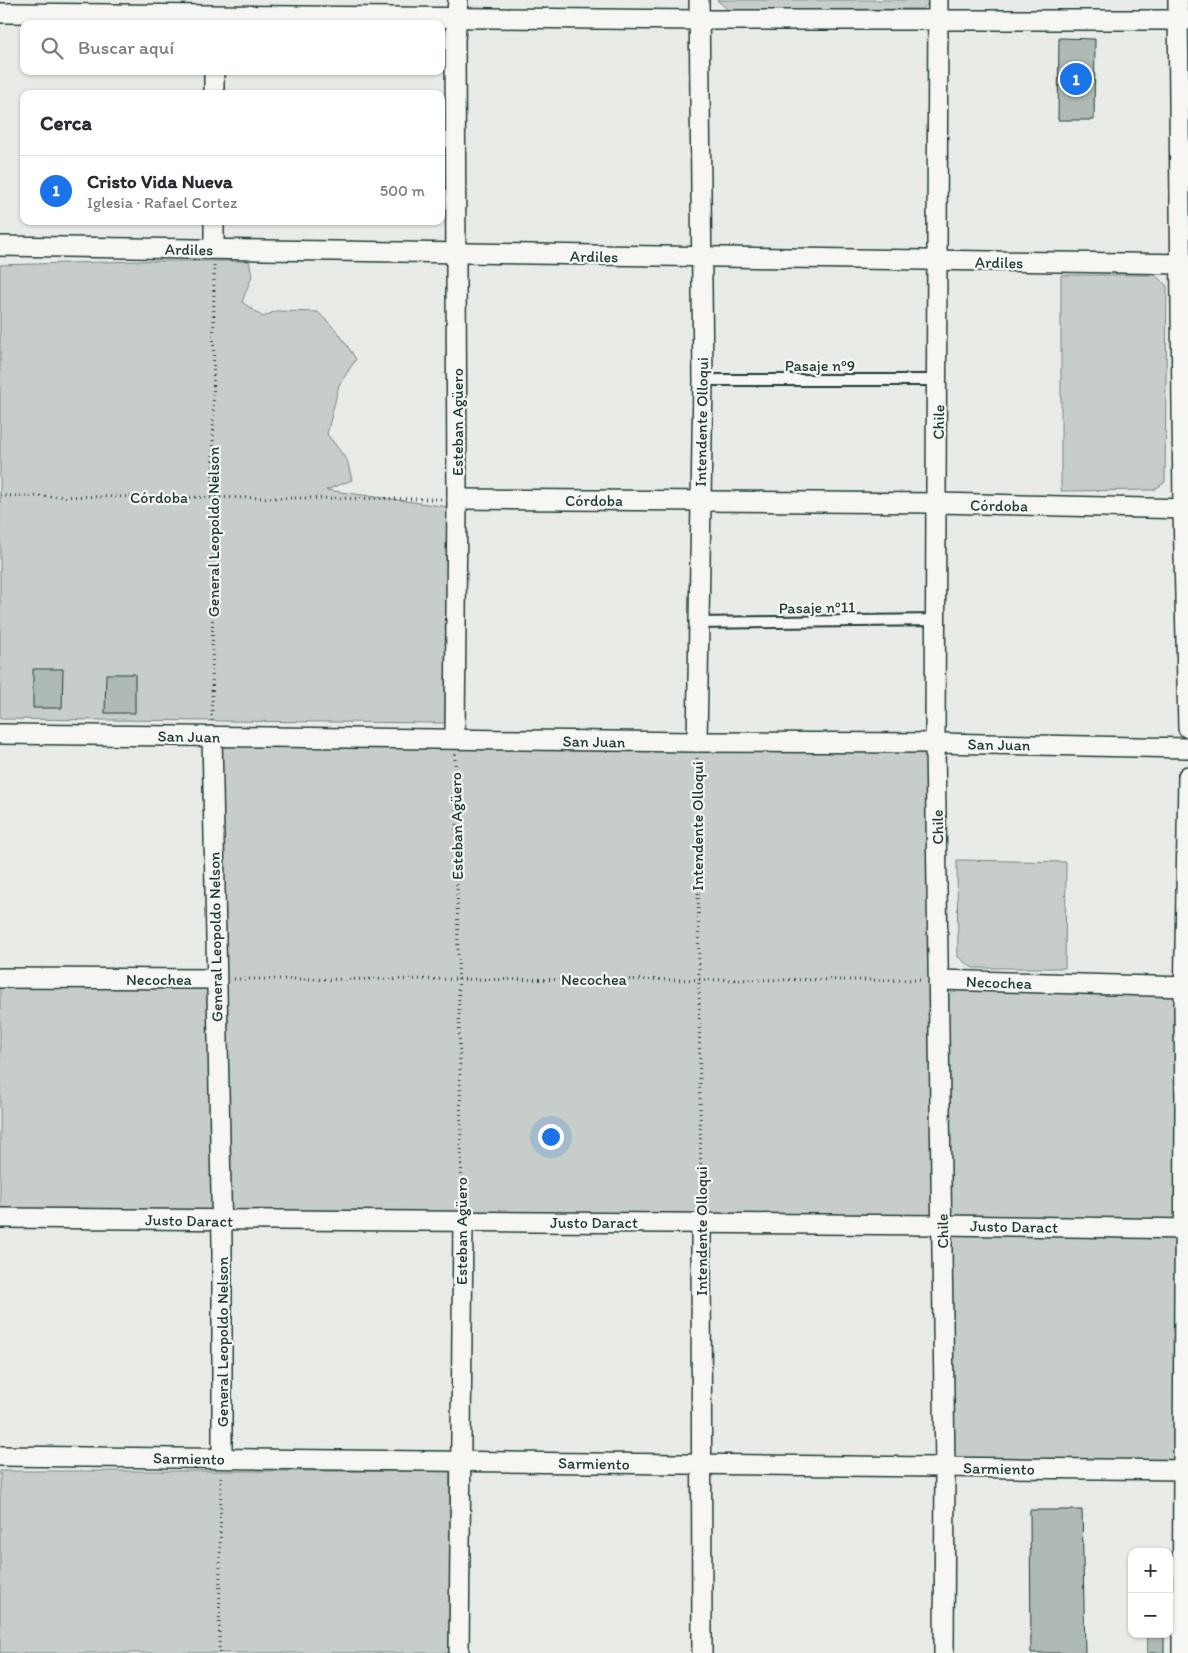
<!DOCTYPE html>
<html lang="es">
<meta charset="utf-8">
<style>
:root{--surface:#fff;--page:#f7f7f7;--text:#2b2b33;--muted:#7c7c81;--line:#e1e1e2;--accent:#1a73e8}
body{margin:0;font-family:Itim,sans-serif;background:var(--page);color:var(--text)}
.controls{position:absolute;right:15px;bottom:15px;display:grid;overflow:hidden;border-radius:10px;box-shadow:0 1px 4px #0004}
.controls button{width:45px;height:45px;display:grid;place-items:center;padding:0;border:0;border-bottom:1px solid var(--line);background:var(--surface);color:var(--text);font:25px sans-serif}
.you{position:absolute;left:550px;top:1136px;width:18px;height:18px;margin:-12px;border:4px solid #fff;border-radius:50%;background:#1a73e8;box-shadow:0 0 0 8px #1a73e833}
.badge{display:grid;place-items:center;width:32px;height:32px;border-radius:50%;background:var(--accent);color:#fff;font-size:16px;font-weight:700}
.pin{position:absolute;translate:-50% -50%;border:2px solid #fff;box-shadow:0 1px 5px #0006}
.list{margin:0;padding:0;list-style:none}
h2{display:flex;justify-content:space-between;align-items:center;height:65px;margin:0;padding:0 20px;font-size:21px}
h2 small{font-size:16px;font-weight:400;color:var(--muted)}
.list li{display:grid;grid-template-columns:32px 1fr auto;gap:15px;align-items:center;box-sizing:border-box;height:70px;padding:0 20px;border-top:1px solid var(--line)}
.list b{display:block;font-size:19px;white-space:nowrap}
.list p{margin:0;font-size:16px;white-space:nowrap;color:var(--muted)}
.list em{font-size:16px;font-style:normal;color:var(--muted)}
.icon{flex:none;width:28px;height:28px;fill:none;stroke:currentColor;stroke-width:2;stroke-linecap:round;stroke-linejoin:round}
.map{position:relative;flex:none;width:1188px;height:1653px;overflow:hidden}
.search{position:absolute;background:var(--surface);box-shadow:0 1px 4px #0004;left:20px;top:20px;width:425px;height:55px;display:flex;align-items:center;gap:12px;box-sizing:border-box;padding:0 18px;border-radius:10px;color:var(--muted);font-size:19px}
.panel{position:absolute;background:var(--surface);box-shadow:0 1px 4px #0004;left:20px;top:90px;width:425px;height:135px;border-radius:10px}
.map>svg:first-child{display:block}
.green{fill:#c7cec9;stroke:#73867e}
.building{fill:#b0bab5;stroke:#1f3d34}
.lines{fill:none;stroke-linecap:round;stroke-linejoin:round}
.service-casing{stroke:#1f3d34;stroke-width:14}
.minor-casing{stroke:#1f3d34;stroke-width:22}
.path{stroke:#1f3d34;stroke-width:3;stroke-dasharray:1 4;stroke-linecap:butt}
.service{stroke:#f6f6f2;stroke-width:10}
.minor{stroke:#f6f6f2;stroke-width:19}
.labels{text-anchor:middle;stroke-width:4.5;stroke-linejoin:round;paint-order:stroke}
.street-label{font-size:16px;fill:#1f3d34;stroke:#f6f6f2}
</style>
<div class="map">
<svg width="1188" height="1653" viewBox="0 0 1188 1653">
<rect width="100%" height="100%" fill="#e9ebe7"/>
<filter id="ink" filterUnits="userSpaceOnUse"><feTurbulence type="fractalNoise" baseFrequency=".02" numOctaves="2"/><feDisplacementMap in="SourceGraphic" scale="10" xChannelSelector="R" yChannelSelector="G"/><feConvolveMatrix kernelMatrix="1 2 1 2 8 2 1 2 1" color-interpolation-filters="sRGB"/></filter>
<g filter="url(#ink)">
<g class="green">
<path d="M717,0H929V2L923,9L728,10Z"/>
<path d="M138,261H249L252,276L242,302L263,317L276,311L318,312L338,332L356,359L339,385L327,434L347,460L352,480L326,490L449,507L445,723L0,719V265Z"/>
<path d="M1061,275H1155L1167,286L1165,482L1154,490L1061,491Z"/>
<path d="M212,736L935,743L939,980L1184,987L1183,1470L945,1467L942,1225L0,1218V978L215,979Z"/>
<path d="M957,860L1066,862L1065,968H973L958,957Z"/>
<path d="M0,1471H450L449,1653H0Z"/>
</g>
<g class="building">
<path d="M1059,38L1095,39L1094,120H1058Z"/>
<path d="M33,669H63L62,708H33Z"/>
<path d="M106,674H135V713H105Z"/>
<path d="M1030,1510H1082L1085,1653H1031Z"/>
<rect x="1147" y="1634" width="17" height="19"/>
</g>
<g class="lines">
<g class="service-casing">
<g id="service">
<path d="M703,380H938"/>
<path d="M697,623L937,620"/>
</g>
</g>
<g class="minor-casing">
<g id="minor">
<path d="M938,0L935,743L945,1467L944,1653"/>
<path d="M1178,0L1183,509L1188,728"/>
<path d="M0,13C233,14 466,18 698,20C862,21 1025,19 1188,20"/>
<path d="M214,71V94"/>
<path d="M214,221V249"/>
<path d="M0,246L1188,264"/>
<path d="M457,499L937,503L1188,509"/>
<path d="M0,734L697,742L935,743L1188,748"/>
<path d="M212,736L222,1242V1458"/>
<path d="M455,738L457,499L455,40L458,0"/>
<path d="M697,742L703,380L699,0"/>
<path d="M0,978L215,979"/>
<path d="M939,980L1188,987"/>
<path d="M0,1218L942,1225L1188,1229"/>
<path d="M701,1223L702,1653"/>
<path d="M0,1456L1188,1470"/>
<path d="M459,1653L463,1221"/>
<path d="M1182,1653L1185,1109L1184,1006L1188,776"/>
</g>
</g>
<g class="path">
<path d="M0,496L442,499"/>
<path d="M212,721L214,265"/>
<path d="M455,754L462,1205"/>
<path d="M697,758L701,1207"/>
<path d="M234,979L922,980"/>
<path d="M219,1653L221,1474"/>
</g>
<use href="#service" class="service"/>
<use href="#minor" class="minor"/>
</g>
</g>
<g class="labels">
<g class="street-label">
<text transform="translate(189 249) rotate(1)" y="6">Ardiles</text>
<text transform="translate(594 256) rotate(1)" y="6">Ardiles</text>
<text transform="translate(999 262) rotate(1)" y="6">Ardiles</text>
<text x="820" y="371">Pasaje nº9</text>
<text transform="translate(457 422) rotate(-90)" y="6">Esteban Agüero</text>
<text transform="translate(701 422) rotate(-89)" y="6">Intendente Olloqui</text>
<text transform="translate(938 422) rotate(-89)" y="6">Chile</text>
<text x="159" y="503">Córdoba</text>
<text x="594" y="506">Córdoba</text>
<text transform="translate(999 505) rotate(1)" y="6">Córdoba</text>
<text transform="translate(213 532) rotate(-90)" y="6">General Leopoldo Nelson</text>
<text transform="translate(817 607) rotate(-1)" y="6">Pasaje nº11</text>
<text transform="translate(189 736) rotate(1)" y="6">San Juan</text>
<text transform="translate(594 741) rotate(1)" y="6">San Juan</text>
<text transform="translate(999 744) rotate(1)" y="6">San Juan</text>
<text transform="translate(456 826) rotate(-91)" y="6">Esteban Agüero</text>
<text transform="translate(697 826) rotate(-90)" y="6">Intendente Olloqui</text>
<text transform="translate(937 827) rotate(-91)" y="6">Chile</text>
<text transform="translate(215 937) rotate(-91)" y="6">General Leopoldo Nelson</text>
<text x="159" y="985">Necochea</text>
<text x="594" y="985">Necochea</text>
<text transform="translate(999 982) rotate(2)" y="6">Necochea</text>
<text transform="translate(189 1220) rotate(1)" y="6">Justo Daract</text>
<text x="594" y="1228">Justo Daract</text>
<text transform="translate(1014 1226) rotate(1)" y="6">Justo Daract</text>
<text transform="translate(461 1231) rotate(-90)" y="6">Esteban Agüero</text>
<text transform="translate(701 1231) rotate(-90)" y="6">Intendente Olloqui</text>
<text transform="translate(942 1231) rotate(-91)" y="6">Chile</text>
<text transform="translate(222 1342) rotate(-90)" y="6">General Leopoldo Nelson</text>
<text transform="translate(189 1458) rotate(1)" y="6">Sarmiento</text>
<text transform="translate(594 1463) rotate(1)" y="6">Sarmiento</text>
<text transform="translate(999 1468) rotate(1)" y="6">Sarmiento</text>
</g>
</g>
</svg>
<div class="controls">
<button>+</button>
<button>−</button>
</div>
<div class="you"></div>
<div class="pin badge" style="left:1076px;top:79px">1</div>
<div class="search"><svg class="icon" aria-label="search" viewBox="0 0 24 24"><circle cx="10" cy="10" r="6"/><path d="M15 15l6 6"/></svg>Buscar aquí</div>
<section class="panel">
<h2>Cerca<small></small></h2>
<ul class="list">
<li><span class="badge">1</span><div><b>Cristo Vida Nueva</b><p>Iglesia · Rafael Cortez</p></div><em>500 m</em></li>
</ul>
</section>
</div>
